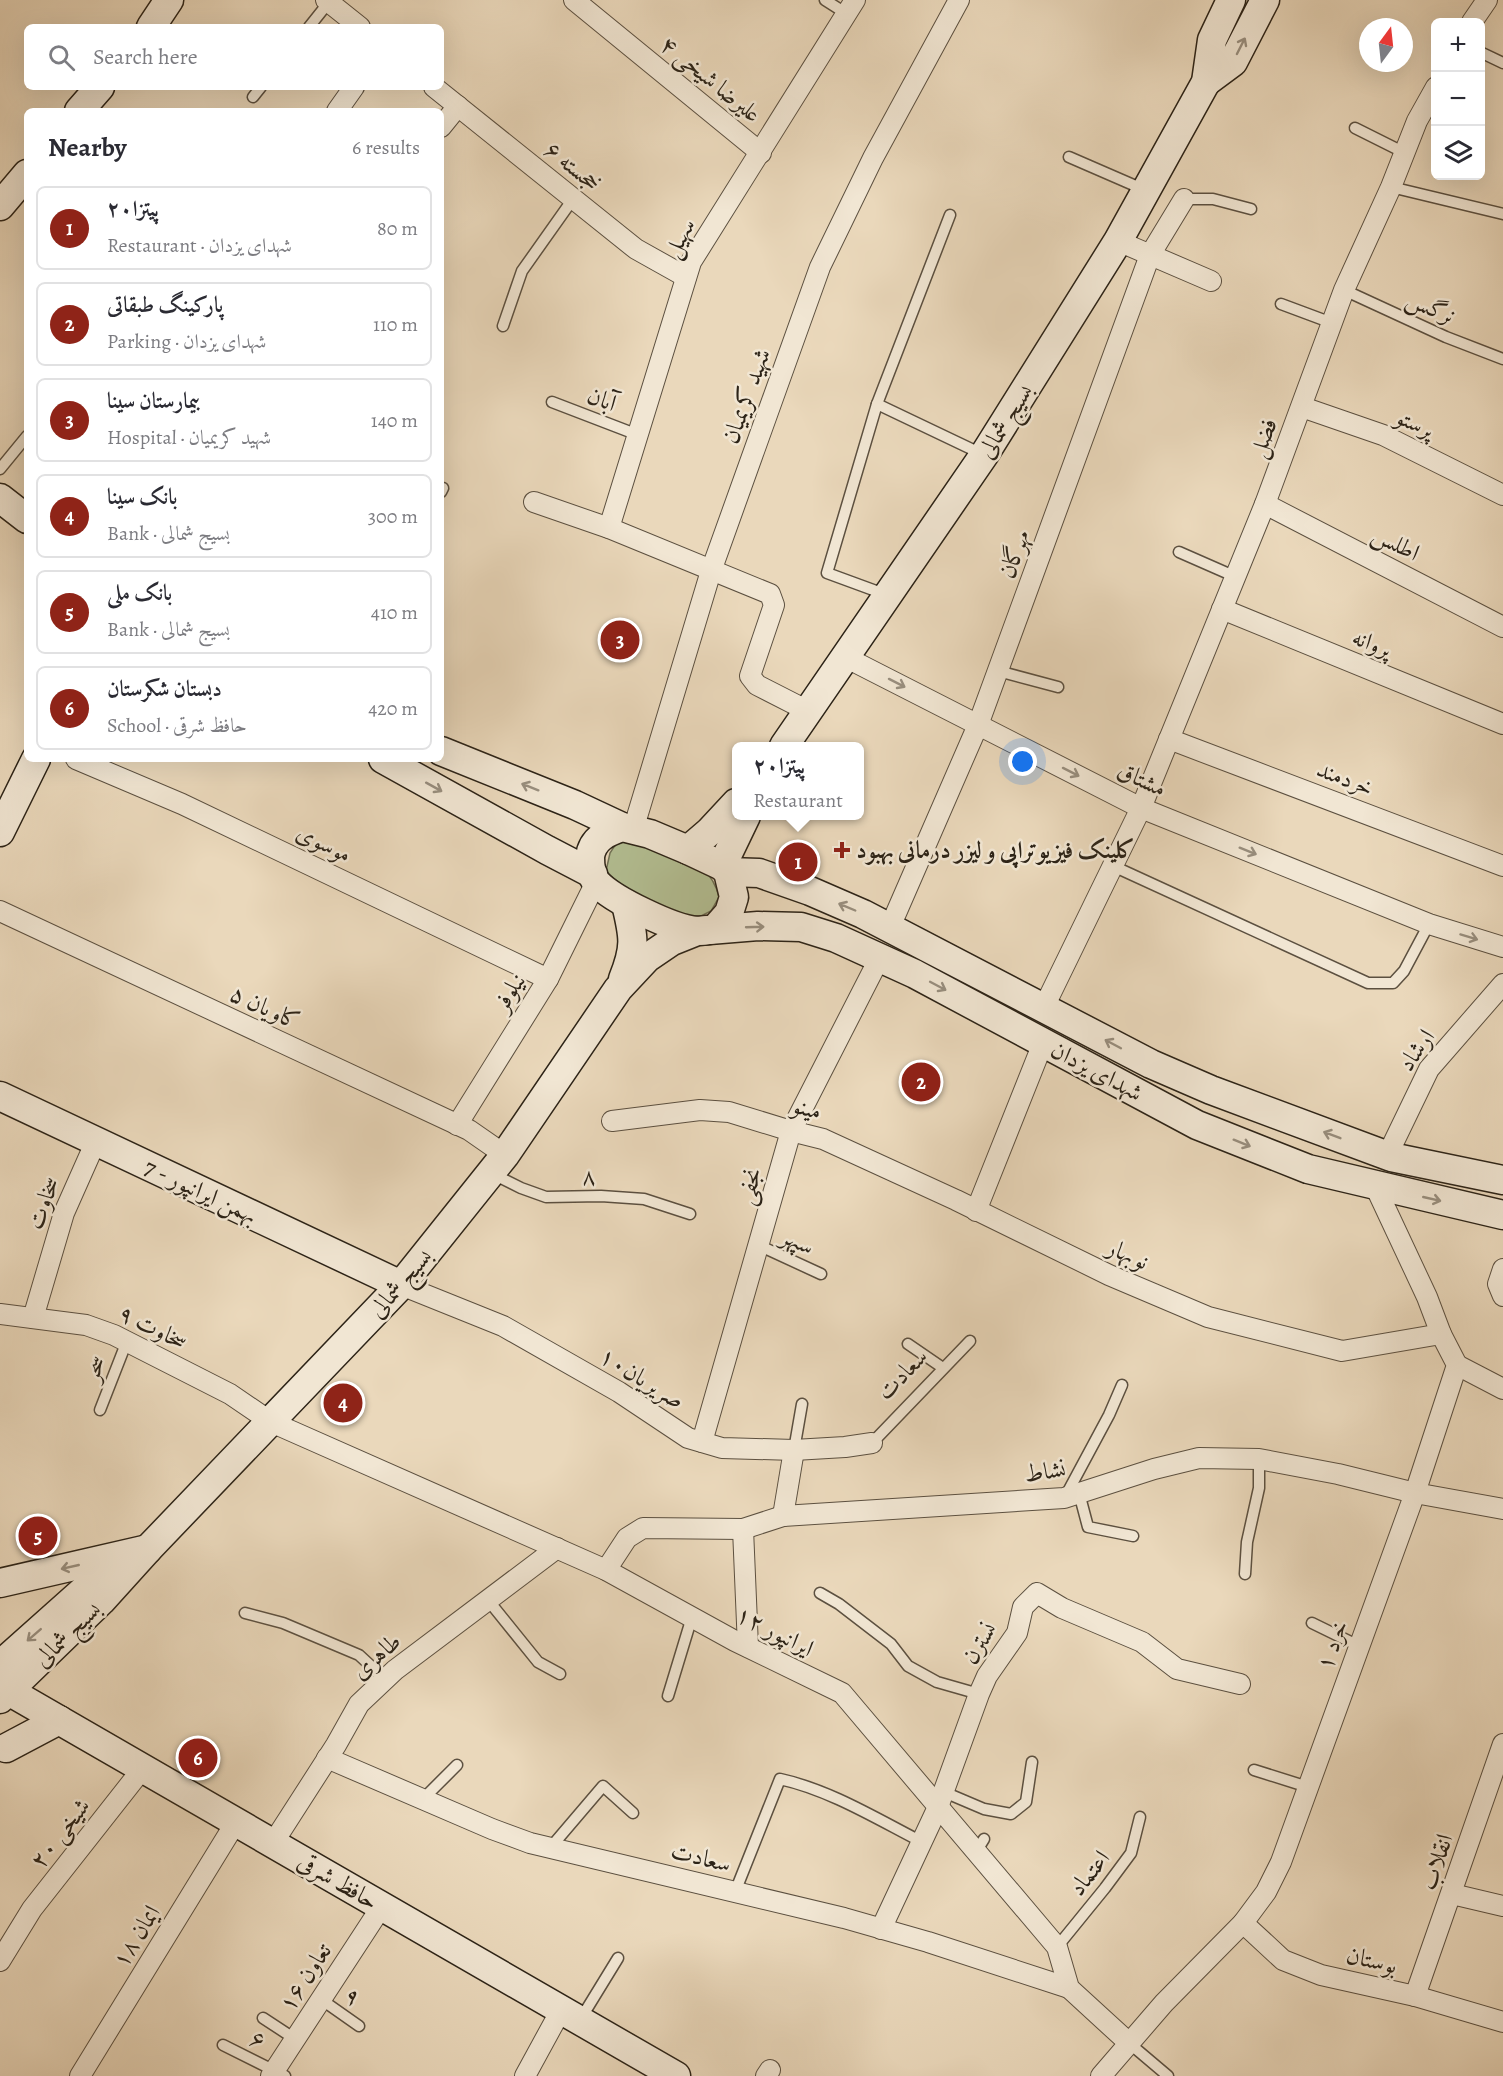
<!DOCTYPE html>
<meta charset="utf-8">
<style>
:root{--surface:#fff;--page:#f2f2f3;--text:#2b2b33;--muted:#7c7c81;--line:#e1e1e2;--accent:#8f2418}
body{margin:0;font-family:Alegreya,Amiri,serif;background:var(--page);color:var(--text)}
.controls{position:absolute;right:18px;top:18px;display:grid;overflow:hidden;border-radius:9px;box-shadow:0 6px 24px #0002}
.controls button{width:54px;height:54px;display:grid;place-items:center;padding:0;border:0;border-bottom:2px solid var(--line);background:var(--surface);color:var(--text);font:30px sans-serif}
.compass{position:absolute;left:1359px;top:18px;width:54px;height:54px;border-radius:50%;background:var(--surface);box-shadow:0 6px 24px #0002;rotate:15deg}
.you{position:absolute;left:1023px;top:762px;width:21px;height:21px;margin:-15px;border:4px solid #fff;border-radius:50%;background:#1a73e8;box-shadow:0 0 0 9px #1a73e833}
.badge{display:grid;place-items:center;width:39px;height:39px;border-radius:50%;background:var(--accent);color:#fff;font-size:20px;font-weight:700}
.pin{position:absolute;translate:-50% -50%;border:3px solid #fff;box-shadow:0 2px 6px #0006}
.popup{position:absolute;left:732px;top:742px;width:132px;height:78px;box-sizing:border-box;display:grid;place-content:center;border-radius:9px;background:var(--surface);filter:drop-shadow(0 2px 4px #0005);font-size:20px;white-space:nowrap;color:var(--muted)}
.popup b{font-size:22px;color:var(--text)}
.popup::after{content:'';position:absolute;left:50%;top:100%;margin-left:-12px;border:12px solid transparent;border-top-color:var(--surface)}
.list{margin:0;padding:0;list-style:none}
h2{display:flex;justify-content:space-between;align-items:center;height:78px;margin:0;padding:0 24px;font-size:26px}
h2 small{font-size:20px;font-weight:400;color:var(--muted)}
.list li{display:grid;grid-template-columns:39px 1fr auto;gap:18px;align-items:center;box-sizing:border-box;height:84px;margin:0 12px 12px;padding:0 12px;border:2px solid var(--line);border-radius:9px}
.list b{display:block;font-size:22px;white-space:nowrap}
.list p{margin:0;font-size:20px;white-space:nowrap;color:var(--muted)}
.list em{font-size:20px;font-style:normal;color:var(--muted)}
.icon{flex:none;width:33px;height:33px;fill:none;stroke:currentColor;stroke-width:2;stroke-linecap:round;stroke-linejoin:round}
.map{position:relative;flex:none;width:1503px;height:2076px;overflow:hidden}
.search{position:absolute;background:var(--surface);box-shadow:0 6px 24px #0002;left:24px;top:24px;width:420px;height:66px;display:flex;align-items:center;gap:15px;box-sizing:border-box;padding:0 21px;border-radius:9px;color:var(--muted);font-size:22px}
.panel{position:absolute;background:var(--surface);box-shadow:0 6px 24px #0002;left:24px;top:108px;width:420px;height:654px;border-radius:9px}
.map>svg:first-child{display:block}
.green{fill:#b3bf93;stroke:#707155;stroke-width:1.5}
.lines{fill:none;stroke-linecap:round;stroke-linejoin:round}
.lane-casing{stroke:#5c5040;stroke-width:13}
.street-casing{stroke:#5c5040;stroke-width:22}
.secondary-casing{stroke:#2c2317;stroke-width:31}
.lane{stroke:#f1e6d3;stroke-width:10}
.street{stroke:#f1e6d3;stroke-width:20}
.secondary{stroke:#f1e6d3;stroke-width:28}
.oneway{stroke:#988e7e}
.poi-dot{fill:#8f2418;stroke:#f1e6d3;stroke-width:2}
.labels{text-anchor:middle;stroke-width:5;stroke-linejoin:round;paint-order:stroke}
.street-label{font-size:24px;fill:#2c2317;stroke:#f1e6d3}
.poi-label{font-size:24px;font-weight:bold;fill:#2c2317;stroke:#f1e6d3;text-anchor:start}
</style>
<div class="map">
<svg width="1503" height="2076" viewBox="0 0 1503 2076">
<rect width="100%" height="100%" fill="#ead8bb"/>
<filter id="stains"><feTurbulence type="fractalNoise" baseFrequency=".00333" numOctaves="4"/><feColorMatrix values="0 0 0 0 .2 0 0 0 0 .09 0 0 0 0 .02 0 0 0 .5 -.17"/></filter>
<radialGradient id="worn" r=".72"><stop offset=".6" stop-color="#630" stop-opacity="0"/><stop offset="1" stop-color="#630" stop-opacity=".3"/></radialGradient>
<path class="green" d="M619,839C635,841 692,859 703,869C712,877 716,885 719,897L711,911L695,919C664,907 630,896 606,871L610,853Z"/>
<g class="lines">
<g class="lane-casing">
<g id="lane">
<path d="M825,0L847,14"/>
<path d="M309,27L329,2"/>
<path d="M1480,52L1503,63"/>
<path d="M253,97L261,87"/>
<path d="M1355,128L1405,153"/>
<path d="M1069,157L1145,190"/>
<path d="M1391,187L1503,214"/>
<path d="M1184,199H1213L1251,209"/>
<path d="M950,215L877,404L984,455"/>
<path d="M1344,290L1446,337L1503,359"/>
<path d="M1281,304L1332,323"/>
<path d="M503,326L522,271L573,199"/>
<path d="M552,402L638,435"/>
<path d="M877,404L827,573L887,595"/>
<path d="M0,469L27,436"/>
<path d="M441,492L443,488"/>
<path d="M1179,552L1236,577"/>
<path d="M998,671L1058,687"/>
<path d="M1113,866L1368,983H1393L1404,971L1429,924"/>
<path d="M491,1173L521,1188L546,1197L601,1196L644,1199L690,1214"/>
<path d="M758,1245L821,1274"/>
<path d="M908,1344L943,1368"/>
<path d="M100,1410L127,1341"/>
<path d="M872,1443L970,1341"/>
<path d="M794,1450L802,1404"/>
<path d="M1079,1493L1088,1527L1133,1536"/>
<path d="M1065,1497L1109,1415L1122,1385"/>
<path d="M1245,1574L1247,1542L1259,1488V1459"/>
<path d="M820,1593L839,1604L891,1644L908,1666L937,1682L979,1694"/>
<path d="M488,1600L538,1662L560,1674"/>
<path d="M245,1613L283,1623L359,1655L385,1679"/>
<path d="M1312,1623L1359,1646"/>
<path d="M668,1696L692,1617"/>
<path d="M1254,1770L1308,1787"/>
<path d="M944,1792L984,1809L1011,1814L1026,1802L1032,1762"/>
<path d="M423,1799L457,1765"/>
<path d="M551,1847L603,1786L633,1813"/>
<path d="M976,1852L984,1839"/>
<path d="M735,1892L780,1779C830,1790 877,1819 922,1842"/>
<path d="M1057,1947L1105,1888L1131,1853L1140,1817"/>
<path d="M322,2000L359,2026"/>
<path d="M263,2018L295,2039"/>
<path d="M580,2020L618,1958"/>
<path d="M1129,2043L1168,2076"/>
<path d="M223,2045L285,2076"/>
</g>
</g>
<g class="street-casing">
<g id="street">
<path d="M326,0L360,27"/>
<path d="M574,0L761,153"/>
<path d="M1472,22L1487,0"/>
<path d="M434,87L636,249L686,277"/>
<path d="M337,111L354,87"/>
<path d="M441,127L458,106"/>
<path d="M1118,241L1211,281"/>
<path d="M1302,407L1383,435L1503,495"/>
<path d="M534,502L609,528L770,594L774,605L750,676L757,685L808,711"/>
<path d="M1265,504L1503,627"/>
<path d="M609,528L691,262L855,0"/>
<path d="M1222,609L1503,724"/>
<path d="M845,657L1141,808L1429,924L1503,947"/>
<path d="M1169,739L1503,866"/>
<path d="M76,759L182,804L548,979"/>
<path d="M633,830L711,571L820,267L873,158L959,0"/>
<path d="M0,911L469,1130L505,1155"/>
<path d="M890,927L978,725L1150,255L1184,199"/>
<path d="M1044,1007L1141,808L1265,504L1344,290L1391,187L1417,121L1436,87"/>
<path d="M612,1121L700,1110L729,1112L791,1131L823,1139L956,1200L1109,1275L1208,1317L1342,1351L1441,1334"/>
<path d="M457,1125L548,979L596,882"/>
<path d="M1387,1156L1429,1069L1503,984"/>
<path d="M976,1211L1043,1043"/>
<path d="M1503,1269L1498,1284L1503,1296"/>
<path d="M401,1285L503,1326L619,1392L688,1438L722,1448L794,1450L845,1447L872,1443"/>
<path d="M0,1314L86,1325L114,1335L230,1394L271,1422L606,1570L735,1641L842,1693L1057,1947L1069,1988L1129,2043"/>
<path d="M33,1318L64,1213L96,1141"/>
<path d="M1457,1365L1503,1389"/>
<path d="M702,1442L791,1131L880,957"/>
<path d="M783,1516L794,1450"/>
<path d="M743,1529L748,1647"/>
<path d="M606,1570L627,1538L643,1528L743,1529L783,1516L1064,1498L1154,1469L1199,1458L1259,1459L1338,1474L1415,1493L1503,1509"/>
<path d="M327,1758L492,1829L530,1843L844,1918L928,1942L1069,1988"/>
<path d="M273,1843L336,1745L359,1704L395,1670L557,1548"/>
<path d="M1452,1894L1503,1906"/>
<path d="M1243,1923L1283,1960L1321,1975L1415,1996L1503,2022"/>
<path d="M881,1929L938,1807L979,1694L987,1676L1017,1633L1023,1607L1037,1593L1062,1608L1142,1642L1177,1669L1240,1684"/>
<path d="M0,1961L32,1909L143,1768"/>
<path d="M1415,1996L1503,1744"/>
<path d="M80,2076L236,1822"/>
<path d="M271,2076L382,1906"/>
<path d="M525,2076L561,2010"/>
<path d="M766,2076L770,2070"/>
<path d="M1101,2076L1164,2003L1243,1923L1266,1892L1281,1862L1415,1493L1457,1365L1441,1334L1427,1297L1375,1186"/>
</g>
</g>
<g class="secondary-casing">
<g id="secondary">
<path d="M151,27L169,0"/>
<path d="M1206,82L1233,62L1265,0"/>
<path d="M79,111L100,87"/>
<path d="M0,206L27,174"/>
<path d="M0,498L27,519"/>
<path d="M784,746L984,455L1118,241L1206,82L1212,40L1231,0"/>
<path d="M441,751L575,805L622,827"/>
<path d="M383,759L547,850L593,874"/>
<path d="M622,827L650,834L688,850L722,866L728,872L734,897L729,913L715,929C709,930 703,931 697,931C673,929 613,900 597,883C591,876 590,865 590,857C592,839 607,832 622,827Z"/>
<path d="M0,832L36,759"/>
<path d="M688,850L709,832L736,803"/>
<path d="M722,866L746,816"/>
<path d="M728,872L759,873L810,891L863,914L1151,1064L1211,1090L1391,1157L1503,1180"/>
<path d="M623,979C636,947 634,937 626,904"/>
<path d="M0,1096L401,1285"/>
<path d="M0,1583L148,1549"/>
<path d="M0,1665L83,1591L103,1578"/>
<path d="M0,1686L676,2076"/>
<path d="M0,1699L101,1601L148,1549L401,1285L505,1155L618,989L647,958L672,941L697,931L758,926L801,927L836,938L915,974L1197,1125L1308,1169L1503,1215"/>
<path d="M6,1748L59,1720"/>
</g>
</g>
<use href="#lane" class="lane"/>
<use href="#street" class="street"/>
<use href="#secondary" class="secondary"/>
</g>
<defs><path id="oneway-shaft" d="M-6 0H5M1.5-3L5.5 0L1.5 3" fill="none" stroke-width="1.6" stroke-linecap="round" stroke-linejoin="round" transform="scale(1.5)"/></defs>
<g class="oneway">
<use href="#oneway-shaft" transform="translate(1241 46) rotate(-63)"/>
<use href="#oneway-shaft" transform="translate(897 683) rotate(27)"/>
<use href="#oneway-shaft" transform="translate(1071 772) rotate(27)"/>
<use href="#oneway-shaft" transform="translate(434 787) rotate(29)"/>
<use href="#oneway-shaft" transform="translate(530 787) rotate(-158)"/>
<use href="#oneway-shaft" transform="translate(1248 851) rotate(22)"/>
<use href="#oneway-shaft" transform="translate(847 907) rotate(-157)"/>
<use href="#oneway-shaft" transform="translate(755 927) rotate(-2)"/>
<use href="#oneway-shaft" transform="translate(1469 937) rotate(17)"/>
<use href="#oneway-shaft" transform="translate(938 986) rotate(28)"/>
<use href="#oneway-shaft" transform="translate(1113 1044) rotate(-152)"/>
<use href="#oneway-shaft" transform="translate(1332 1135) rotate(-159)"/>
<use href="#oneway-shaft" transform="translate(1242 1143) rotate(22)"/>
<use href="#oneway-shaft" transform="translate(1432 1199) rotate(13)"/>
<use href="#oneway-shaft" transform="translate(70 1567) rotate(167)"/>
<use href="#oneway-shaft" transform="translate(34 1635) rotate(139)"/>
</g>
<path class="poi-dot" d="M839 841h6v6h6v6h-6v6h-6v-6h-6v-6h6z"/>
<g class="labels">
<g class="street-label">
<text transform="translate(711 79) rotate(39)" y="8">علیرضا شیخی ۴</text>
<text transform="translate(573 166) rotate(39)" y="8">خجسته ۶</text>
<text transform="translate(679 238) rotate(-62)" y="8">سهیل</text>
<text transform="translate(1431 307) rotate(24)" y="8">نرگس</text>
<text transform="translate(746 396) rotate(-70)" y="8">شهید کریمیان</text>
<text transform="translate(602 399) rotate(21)" y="8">آبان</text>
<text transform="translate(1005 421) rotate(-58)" y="8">بسیج شمالی</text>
<text transform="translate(1415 423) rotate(25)" y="8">پرستو</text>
<text transform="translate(1263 438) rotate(-69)" y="8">فضل</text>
<text transform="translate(1396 543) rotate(27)" y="8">اطلس</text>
<text transform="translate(1014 554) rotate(-70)" y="8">مهرگان</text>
<text transform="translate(1372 643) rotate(22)" y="8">پروانه</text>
<text transform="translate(1345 778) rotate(21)" y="8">خردمند</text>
<text transform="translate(1142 779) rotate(25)" y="8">مشتاق</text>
<text transform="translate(324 843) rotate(26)" y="8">موسوی</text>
<text transform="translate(509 992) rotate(-58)" y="8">نیلوفر</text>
<text transform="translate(265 1007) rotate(25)" y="8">کاویان ۵</text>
<text transform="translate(1416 1050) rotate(-55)" y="8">ارشاد</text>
<text transform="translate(1097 1071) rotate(28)" y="8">شهدای یزدان</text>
<text transform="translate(807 1108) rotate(15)" y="8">مینو</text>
<text x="589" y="1184">۸</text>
<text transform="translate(749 1186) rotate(-74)" y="8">نجفی</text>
<text transform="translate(201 1191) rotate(25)" y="8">بهمن ایرانپور - 7</text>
<text transform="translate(43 1203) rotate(-70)" y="8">سخاوت</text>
<text transform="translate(798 1241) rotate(25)" y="8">سپهر</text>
<text transform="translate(1128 1254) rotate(24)" y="8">نوبهار</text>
<text transform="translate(400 1283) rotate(-49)" y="8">بسیج شمالی</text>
<text transform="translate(153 1327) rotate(26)" y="8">سخاوت ۹</text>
<text transform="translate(94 1368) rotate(-69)" y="8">سحر</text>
<text transform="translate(902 1374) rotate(-46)" y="8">سعادت</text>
<text transform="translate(642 1378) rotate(32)" y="8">صریریان۱۰</text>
<text transform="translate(1045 1471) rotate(-7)" y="8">نشاط</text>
<text transform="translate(775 1631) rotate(27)" y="8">ایرانپور ۱۲</text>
<text transform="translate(67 1634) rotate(-44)" y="8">بسیج شمالی</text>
<text transform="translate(979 1643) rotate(-59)" y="8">نسترن</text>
<text transform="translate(1332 1645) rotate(-70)" y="8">خرد ۱</text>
<text transform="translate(376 1656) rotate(-41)" y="8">طاهری</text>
<text transform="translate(60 1833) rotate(-52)" y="8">شیخی ۲۰</text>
<text transform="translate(701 1857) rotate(14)" y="8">سعادت</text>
<text transform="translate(1436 1862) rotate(-71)" y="8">انقلاب</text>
<text transform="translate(1089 1873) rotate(-52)" y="8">اعتماد</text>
<text transform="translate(338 1881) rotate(30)" y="8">حافظ شرقی</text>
<text transform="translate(136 1936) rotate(-58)" y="8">ایمان ۱۸</text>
<text transform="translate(1372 1960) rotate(13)" y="8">بوستان</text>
<text transform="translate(305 1977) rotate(-57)" y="8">تعاون ۱۶</text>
<text transform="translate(353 1996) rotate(36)" y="8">۹</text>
<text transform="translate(258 2039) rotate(26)" y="8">۶</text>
</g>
<g class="poi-label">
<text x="856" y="858">کلینک فیزیوتراپی و لیزر درمانی بهبود</text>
</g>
</g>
<rect width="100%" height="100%" filter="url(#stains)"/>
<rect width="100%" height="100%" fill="url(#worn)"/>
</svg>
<div class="controls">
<button>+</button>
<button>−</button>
<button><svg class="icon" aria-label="layers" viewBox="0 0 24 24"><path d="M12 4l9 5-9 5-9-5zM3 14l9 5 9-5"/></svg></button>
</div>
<svg class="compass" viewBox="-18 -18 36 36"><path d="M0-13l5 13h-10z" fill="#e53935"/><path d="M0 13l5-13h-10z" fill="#7c7c81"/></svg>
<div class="you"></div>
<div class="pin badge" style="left:798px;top:862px">1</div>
<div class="popup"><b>پیتزا۲۰</b>Restaurant</div>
<div class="pin badge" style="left:921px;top:1082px">2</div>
<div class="pin badge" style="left:620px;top:640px">3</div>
<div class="pin badge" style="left:343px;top:1403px">4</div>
<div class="pin badge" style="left:38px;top:1536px">5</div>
<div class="pin badge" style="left:198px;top:1758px">6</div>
<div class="search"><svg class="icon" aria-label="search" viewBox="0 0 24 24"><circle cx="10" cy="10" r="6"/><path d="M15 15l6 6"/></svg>Search here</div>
<section class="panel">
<h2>Nearby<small>6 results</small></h2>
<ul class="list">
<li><span class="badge">1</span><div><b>پیتزا۲۰</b><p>Restaurant · شهدای یزدان</p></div><em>80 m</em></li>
<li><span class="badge">2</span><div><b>پارکینگ طبقاتی</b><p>Parking · شهدای یزدان</p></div><em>110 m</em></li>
<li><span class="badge">3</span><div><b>بیمارستان سینا</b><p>Hospital · شهید کریمیان</p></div><em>140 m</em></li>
<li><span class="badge">4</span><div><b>بانک سینا</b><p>Bank · بسیج شمالی</p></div><em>300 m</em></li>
<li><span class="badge">5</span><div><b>بانک ملی</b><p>Bank · بسیج شمالی</p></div><em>410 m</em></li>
<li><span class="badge">6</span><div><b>دبستان شکرستان</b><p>School · حافظ شرقی</p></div><em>420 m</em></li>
</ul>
</section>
</div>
